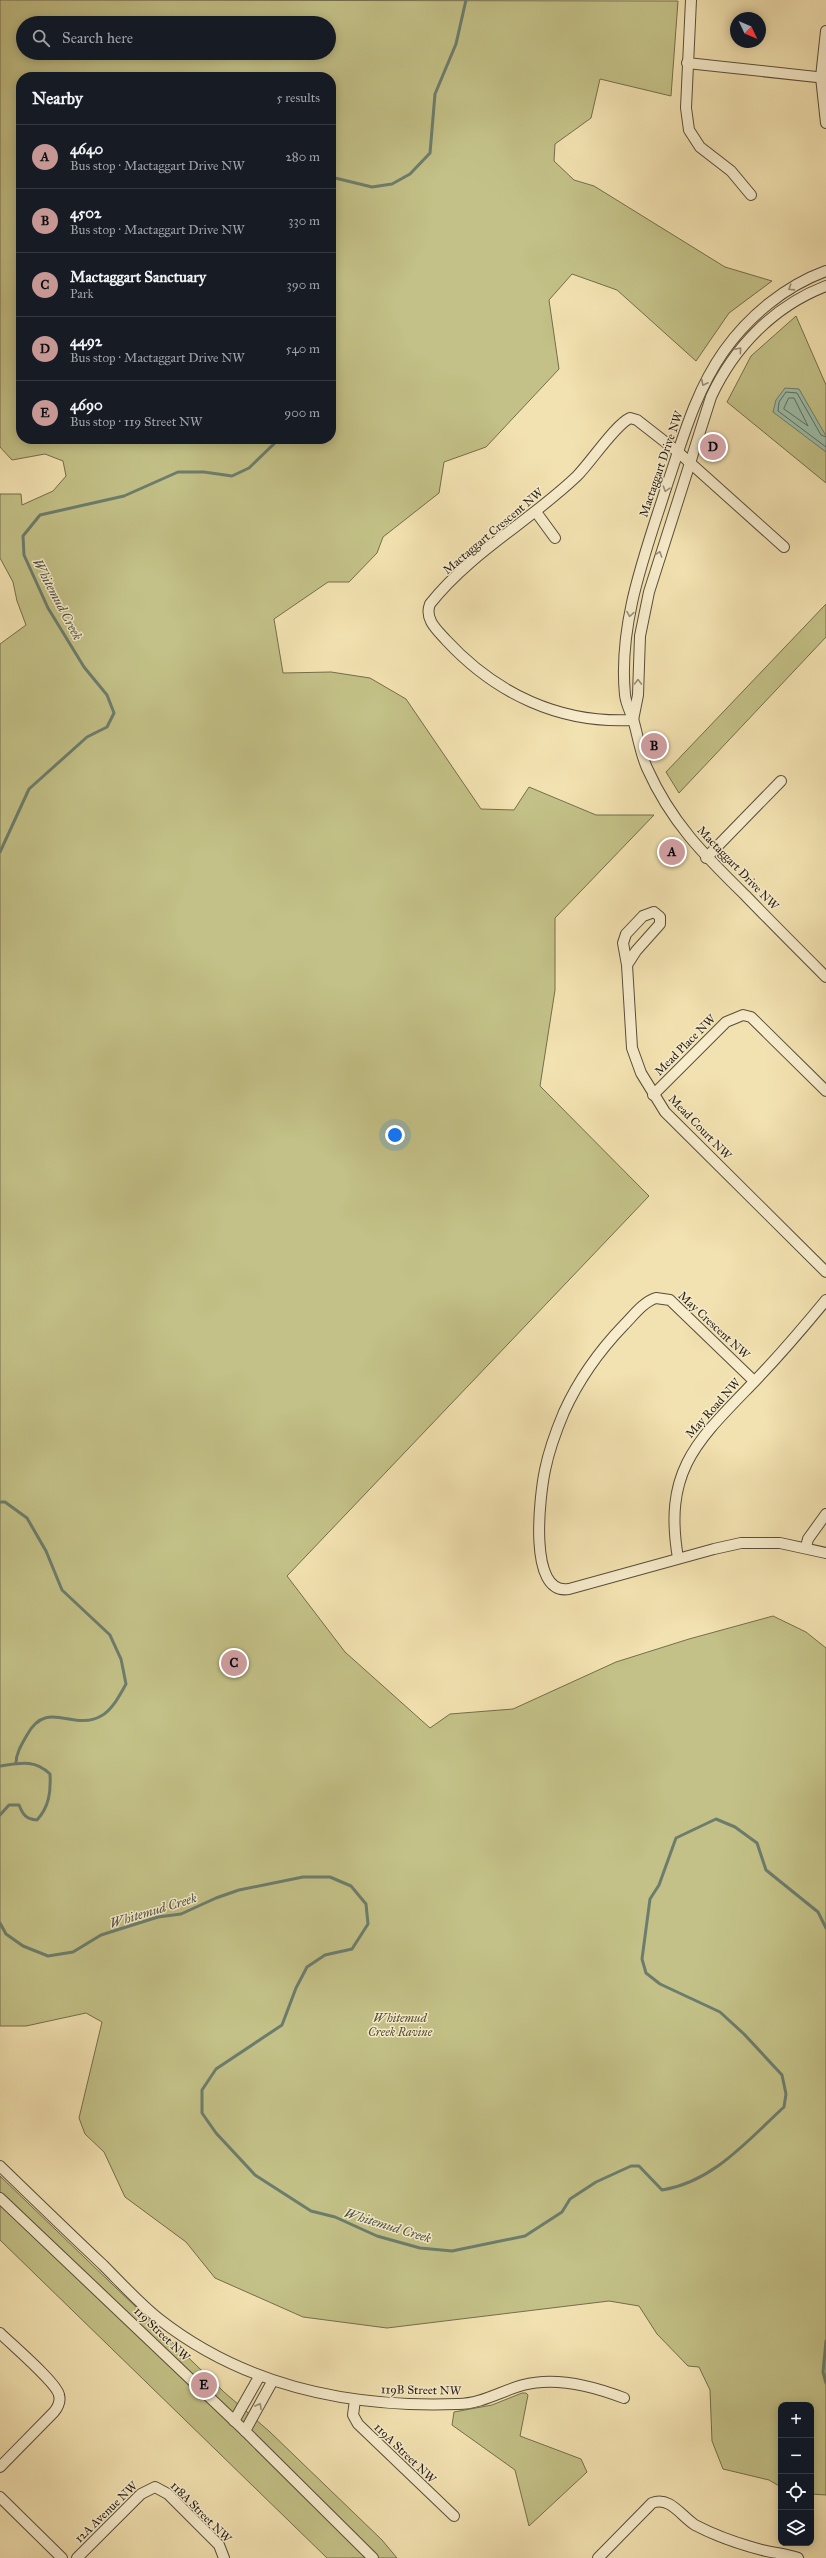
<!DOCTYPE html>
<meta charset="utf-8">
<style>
:root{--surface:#171b24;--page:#20242c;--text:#f1f3f6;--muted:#9ea1a6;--line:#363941;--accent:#c59692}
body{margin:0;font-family:"IM FELL Great Primer",serif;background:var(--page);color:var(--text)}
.controls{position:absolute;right:12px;bottom:12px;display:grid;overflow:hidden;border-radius:8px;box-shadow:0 2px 10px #0003}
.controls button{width:36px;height:36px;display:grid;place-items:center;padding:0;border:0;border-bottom:1px solid var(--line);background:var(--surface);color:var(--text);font:20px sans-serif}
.compass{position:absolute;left:730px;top:12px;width:36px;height:36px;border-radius:50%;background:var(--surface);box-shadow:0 2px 10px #0003;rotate:134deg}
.you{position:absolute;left:395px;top:1135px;width:14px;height:14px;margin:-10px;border:3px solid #fff;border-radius:50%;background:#1a73e8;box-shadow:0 0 0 6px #1a73e833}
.badge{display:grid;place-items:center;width:26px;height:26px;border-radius:50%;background:var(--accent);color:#111;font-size:13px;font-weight:700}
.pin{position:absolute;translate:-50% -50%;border:2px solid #fff;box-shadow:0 1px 4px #0006}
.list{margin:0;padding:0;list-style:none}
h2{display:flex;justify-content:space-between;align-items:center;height:52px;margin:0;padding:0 16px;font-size:17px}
h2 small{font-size:13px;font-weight:400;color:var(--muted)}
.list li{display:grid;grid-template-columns:26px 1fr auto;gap:12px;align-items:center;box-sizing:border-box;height:64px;padding:0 16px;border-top:1px solid var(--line)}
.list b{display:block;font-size:15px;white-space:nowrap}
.list p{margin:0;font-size:13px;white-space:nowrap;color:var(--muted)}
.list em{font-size:13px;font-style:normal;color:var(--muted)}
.icon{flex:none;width:22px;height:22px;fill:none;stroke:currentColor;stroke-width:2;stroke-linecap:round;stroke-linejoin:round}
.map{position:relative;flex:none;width:826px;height:2558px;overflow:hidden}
.search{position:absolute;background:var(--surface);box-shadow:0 2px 10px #0003;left:16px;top:16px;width:320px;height:44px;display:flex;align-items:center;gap:10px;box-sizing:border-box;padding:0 14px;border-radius:22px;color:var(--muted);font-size:15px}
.panel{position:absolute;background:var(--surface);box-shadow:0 2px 10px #0003;left:16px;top:72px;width:320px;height:372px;border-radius:16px}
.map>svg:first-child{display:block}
.green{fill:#c3c187;stroke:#746e4d;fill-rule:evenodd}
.water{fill:#9cbea9;stroke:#6c7d6d}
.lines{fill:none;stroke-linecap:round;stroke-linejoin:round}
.shore{stroke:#606d5e;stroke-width:1}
.stream{stroke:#6c7d6d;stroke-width:3}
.minor-casing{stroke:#584e3a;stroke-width:12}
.minor{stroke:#f7eccc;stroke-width:10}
.oneway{stroke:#988e79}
.labels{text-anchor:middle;stroke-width:3;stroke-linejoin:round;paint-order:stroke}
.street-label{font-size:12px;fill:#251c13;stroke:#f7eccc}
.park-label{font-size:12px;font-style:italic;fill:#544e36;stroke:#f7eccc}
.water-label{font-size:13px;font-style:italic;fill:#4f5548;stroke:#f7eccc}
</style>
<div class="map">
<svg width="826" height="2558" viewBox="0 0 826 2558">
<rect width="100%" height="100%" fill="#f3e2b1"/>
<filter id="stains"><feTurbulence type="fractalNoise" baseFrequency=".005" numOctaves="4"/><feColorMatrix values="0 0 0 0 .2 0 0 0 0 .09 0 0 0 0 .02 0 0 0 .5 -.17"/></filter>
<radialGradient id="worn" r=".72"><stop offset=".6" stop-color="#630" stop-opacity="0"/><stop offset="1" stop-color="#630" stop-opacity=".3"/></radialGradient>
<g class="green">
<path d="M0,0L678,1L671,96L600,79L591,118L555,144L554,161L574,180L594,186L725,267L772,281L729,313L696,361L617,290L572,274L549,300L559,369L486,447L444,462L439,493L383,537L377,553L349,582H328L274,619L283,673L331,672L370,678L406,699L481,809L514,810L529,787L596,815H654L555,918V990L540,1086L649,1196L287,1576L345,1652L430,1728L450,1714L513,1709L616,1662L689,1639L773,1616L806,1632L826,1648V2495L811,2494V2405H781V2487L769,2480L723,2469L712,2441L710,2390L699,2367L688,2366L657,2334L639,2306L609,2301L387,2328L303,2317L215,2278L186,2242L125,2197L104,2152L85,2134L79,2118L102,2022L86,2013L26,2026H0V644L26,625L17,601L13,582L0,558V494H21L22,505L53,491L66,476L63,461L45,454L12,460L0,447ZM23,23H329V53H23ZM21,77H331V439H21Z"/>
<path d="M796,316L826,385V483L727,402L751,356Z"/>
<path d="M826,604V637L679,793L666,772Z"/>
<path d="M0,2176L224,2392L270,2432L382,2540L397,2558H327L0,2240Z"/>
<path d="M522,2393H526L528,2395L520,2436L581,2459L587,2472L529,2526L515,2470L452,2425L454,2412L492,2405Z"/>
</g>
<path class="water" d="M785,388L799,389L826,436V452L773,412L776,400Z"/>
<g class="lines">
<g class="shore">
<path d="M789,398H794L808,426L784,409Z"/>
<path d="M826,437L821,435L797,393L786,392L779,402L778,411L826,447"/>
</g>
<g class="stream">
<path d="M331,177L372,187L392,184L410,174L430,153L435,94L456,44L466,0"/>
<path d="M0,852L29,789L87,737L107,727L114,713L107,695L84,667L48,608L24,555L23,536L40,515L124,496L178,472H204L232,476L249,468L279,439"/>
<path d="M0,1502H5L27,1518L46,1551L62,1590L110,1635L121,1659L126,1684C120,1695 112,1710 101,1716C73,1732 47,1698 27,1735C22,1744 16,1753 16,1763"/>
<path d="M0,1766C20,1763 35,1759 50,1774C51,1792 49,1807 37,1820C26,1819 23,1815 19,1805H9L0,1815"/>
<path d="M0,1923L6,1934L23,1946L48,1956L73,1952L101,1935L158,1917L181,1914L216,1898L239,1890L303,1877H330L351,1886L366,1904L368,1924L352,1949L325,1955L307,1967L296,1988L282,2025L216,2069L202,2090V2113L216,2133L255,2175L311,2211L335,2217L377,2236L420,2248L452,2251L525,2236L562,2212L570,2199L596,2182L631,2166H639L662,2190C713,2182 748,2140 784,2107L786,2094L782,2075L744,2034L720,2012L660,1984L646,1973L642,1959L650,1899L659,1885L676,1838L716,1819L735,1827L757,1843L766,1870L818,1912L826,1928"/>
<path d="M826,2341L823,2372L826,2383"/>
</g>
<g class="minor-casing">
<g id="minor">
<path d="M691,0L686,108L689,130L700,147L731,171L751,195"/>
<path d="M826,31L821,77L826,123"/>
<path d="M687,63L826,78"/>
<path d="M826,271C785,286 749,316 724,351C695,392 682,441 666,488C645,554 618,624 625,695C626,704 630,711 633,719C638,736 640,752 647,768C671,822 704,855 745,895C772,923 799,950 826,977"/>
<path d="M536,512L555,538"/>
<path d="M633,720C560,724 496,694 446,640C437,630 424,619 430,604C470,553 530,521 577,476C591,462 615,425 630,418L637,420L678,452L784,547"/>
<path d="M633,720L638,695L640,636L649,592L711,397C734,347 774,306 826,286"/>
<path d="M706,858L781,781"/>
<path d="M627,965L636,951L660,924V917L654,912L643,916L626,934L623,943L627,965L632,1048L641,1073L665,1112L826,1272"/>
<path d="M653,1095L726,1022L743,1015L751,1017L826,1091"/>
<path d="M754,1381L670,1300L656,1298C643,1302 633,1316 624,1325C599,1351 579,1379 564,1412C556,1431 549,1450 545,1470C540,1494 527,1596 569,1589L714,1549L741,1543H780L826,1553"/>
<path d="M806,1547L808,1539L826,1514"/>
<path d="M678,1558C663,1470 697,1441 754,1382C779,1356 803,1328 826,1300"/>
<path d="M0,2166C34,2199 68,2232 103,2265C121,2283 139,2303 159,2319C246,2387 351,2408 458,2404C481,2404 501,2391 523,2385C556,2376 593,2386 624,2398"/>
<path d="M0,2198L245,2431L373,2558"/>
<path d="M0,2333C11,2344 57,2383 59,2395C61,2402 58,2407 54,2412L0,2467"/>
<path d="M355,2400L353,2415L358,2424L454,2516"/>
<path d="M234,2421L259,2377"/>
<path d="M245,2431L272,2382"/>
<path d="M0,2497L62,2558"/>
<path d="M77,2558L141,2494L155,2487L168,2494L219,2545L224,2558"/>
<path d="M598,2558L652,2503C670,2496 681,2516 695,2525C716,2536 739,2544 762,2550C774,2553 787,2554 798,2558"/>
</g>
</g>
<use href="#minor" class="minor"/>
</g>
<defs><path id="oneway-chevron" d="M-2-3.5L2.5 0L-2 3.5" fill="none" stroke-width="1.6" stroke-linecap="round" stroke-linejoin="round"/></defs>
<g class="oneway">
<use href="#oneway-chevron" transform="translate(791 288) rotate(148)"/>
<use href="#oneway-chevron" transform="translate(739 350) rotate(-50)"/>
<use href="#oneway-chevron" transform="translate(704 383) rotate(117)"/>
<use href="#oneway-chevron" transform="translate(666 489) rotate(108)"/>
<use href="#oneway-chevron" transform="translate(659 554) rotate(-72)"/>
<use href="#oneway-chevron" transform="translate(630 614) rotate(99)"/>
<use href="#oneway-chevron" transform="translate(638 682) rotate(-89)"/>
<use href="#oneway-chevron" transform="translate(259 2406) rotate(-61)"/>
</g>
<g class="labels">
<g class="street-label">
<text transform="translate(661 464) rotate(-71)" y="4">Mactaggart Drive NW</text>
<text transform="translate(493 531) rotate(-40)" y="4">Mactaggart Crescent NW</text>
<text transform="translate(738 868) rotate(46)" y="4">Mactaggart Drive NW</text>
<text transform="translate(685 1045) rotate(-45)" y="4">Mead Place NW</text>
<text transform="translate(700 1127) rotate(46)" y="4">Mead Court NW</text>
<text transform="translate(714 1325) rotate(43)" y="4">May Crescent NW</text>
<text transform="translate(713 1408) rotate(-48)" y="4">May Road NW</text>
<text transform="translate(162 2334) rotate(44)" y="4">119 Street NW</text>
<text transform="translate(421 2390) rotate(1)" y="4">119B Street NW</text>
<text transform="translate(405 2453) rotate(44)" y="4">119A Street NW</text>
<text transform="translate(106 2512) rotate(-44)" y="4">12A Avenue NW</text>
<text transform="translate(201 2512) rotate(45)" y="4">118A Street NW</text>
</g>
<g class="park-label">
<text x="400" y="2022">Whitemud<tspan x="400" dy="14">Creek Ravine</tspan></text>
</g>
<g class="water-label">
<text transform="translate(58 599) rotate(62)" y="5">Whitemud Creek</text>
<text transform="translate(153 1910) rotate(-17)" y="5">Whitemud Creek</text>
<text transform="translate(388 2225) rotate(17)" y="5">Whitemud Creek</text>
</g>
</g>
<rect width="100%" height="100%" filter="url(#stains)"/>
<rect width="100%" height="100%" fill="url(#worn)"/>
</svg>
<div class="controls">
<button>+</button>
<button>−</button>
<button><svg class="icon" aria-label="locate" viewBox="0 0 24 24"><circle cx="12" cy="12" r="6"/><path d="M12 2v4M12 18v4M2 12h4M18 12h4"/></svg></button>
<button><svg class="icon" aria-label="layers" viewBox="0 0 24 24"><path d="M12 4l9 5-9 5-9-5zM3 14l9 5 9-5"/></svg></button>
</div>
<svg class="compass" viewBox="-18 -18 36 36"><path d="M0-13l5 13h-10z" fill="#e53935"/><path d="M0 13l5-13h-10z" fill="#9ea1a6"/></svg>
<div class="you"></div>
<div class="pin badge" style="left:672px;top:852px">A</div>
<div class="pin badge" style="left:654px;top:746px">B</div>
<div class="pin badge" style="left:234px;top:1663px">C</div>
<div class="pin badge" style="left:713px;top:447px">D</div>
<div class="pin badge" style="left:204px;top:2385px">E</div>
<div class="search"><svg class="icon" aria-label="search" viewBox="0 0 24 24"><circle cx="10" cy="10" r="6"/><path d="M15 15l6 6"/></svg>Search here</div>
<section class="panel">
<h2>Nearby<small>5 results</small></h2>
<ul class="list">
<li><span class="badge">A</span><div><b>4640</b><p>Bus stop · Mactaggart Drive NW</p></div><em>280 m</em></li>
<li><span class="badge">B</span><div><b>4502</b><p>Bus stop · Mactaggart Drive NW</p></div><em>330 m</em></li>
<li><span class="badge">C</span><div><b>Mactaggart Sanctuary</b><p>Park</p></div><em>390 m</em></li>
<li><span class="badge">D</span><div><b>4492</b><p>Bus stop · Mactaggart Drive NW</p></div><em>540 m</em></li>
<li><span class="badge">E</span><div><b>4690</b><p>Bus stop · 119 Street NW</p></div><em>900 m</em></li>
</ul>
</section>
</div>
